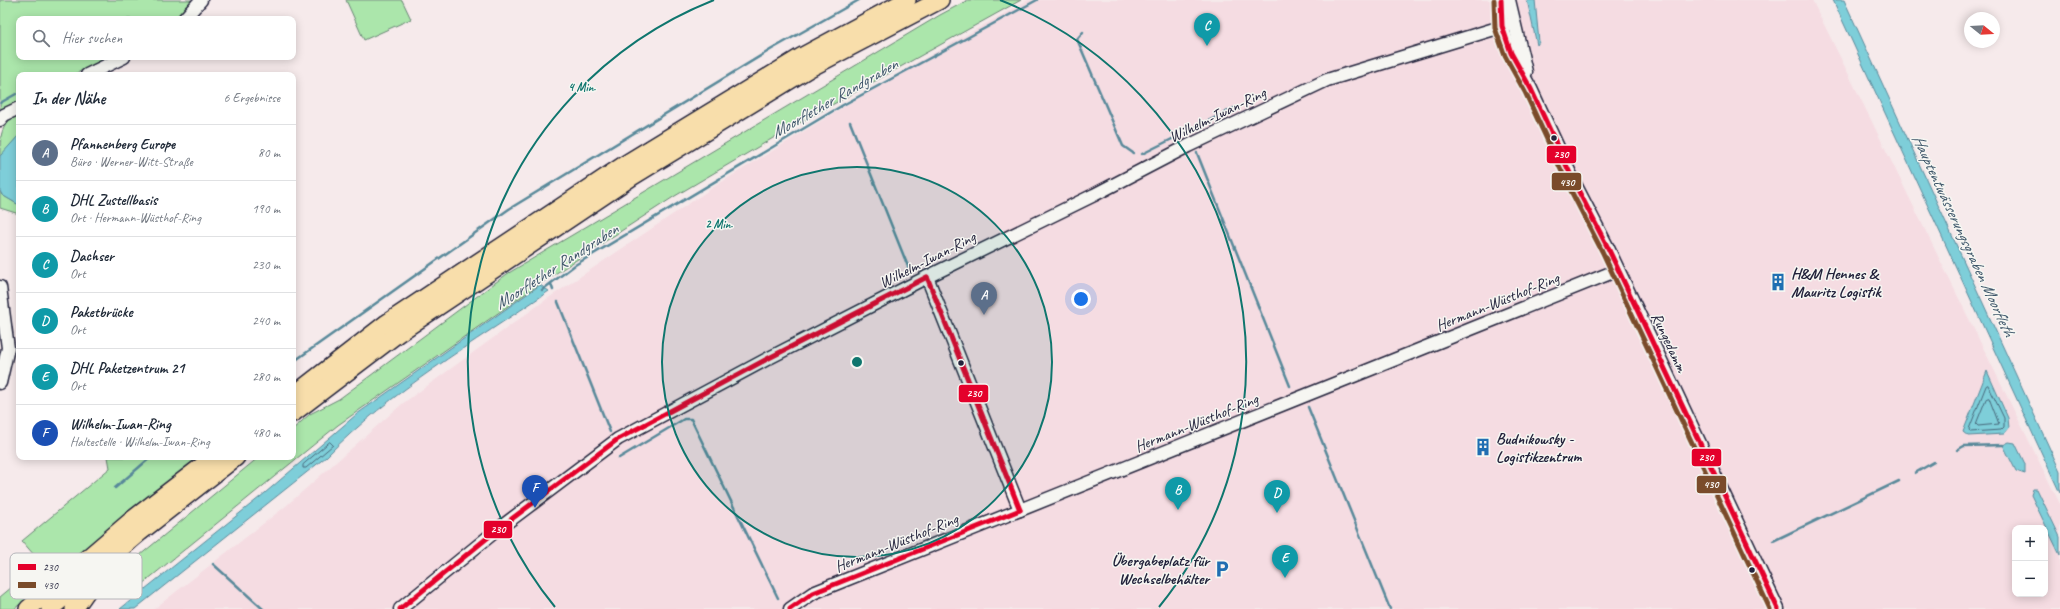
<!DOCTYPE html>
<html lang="de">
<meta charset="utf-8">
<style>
:root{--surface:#fff;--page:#f2f2f3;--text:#1f2937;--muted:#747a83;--line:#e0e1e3;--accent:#2563eb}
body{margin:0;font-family:Caveat,sans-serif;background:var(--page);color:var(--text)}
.controls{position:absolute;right:12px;bottom:12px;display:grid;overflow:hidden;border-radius:8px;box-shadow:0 2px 10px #0003}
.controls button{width:36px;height:36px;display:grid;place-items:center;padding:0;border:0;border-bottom:1px solid var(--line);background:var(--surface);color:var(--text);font:20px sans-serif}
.compass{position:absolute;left:1964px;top:12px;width:36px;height:36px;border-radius:50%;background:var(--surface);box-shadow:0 2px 10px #0003;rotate:108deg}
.you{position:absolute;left:1081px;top:299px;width:14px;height:14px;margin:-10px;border:3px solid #fff;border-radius:50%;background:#1a73e8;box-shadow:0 0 0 6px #1a73e833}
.badge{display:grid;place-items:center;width:26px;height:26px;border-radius:50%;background:var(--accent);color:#fff;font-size:13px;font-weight:700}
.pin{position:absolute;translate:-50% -33px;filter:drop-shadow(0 1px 2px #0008)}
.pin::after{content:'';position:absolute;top:21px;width:14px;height:12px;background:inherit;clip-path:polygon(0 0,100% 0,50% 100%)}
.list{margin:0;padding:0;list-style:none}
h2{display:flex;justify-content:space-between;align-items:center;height:52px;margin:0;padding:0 16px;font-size:17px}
h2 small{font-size:13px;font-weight:400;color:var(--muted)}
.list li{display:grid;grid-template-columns:26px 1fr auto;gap:12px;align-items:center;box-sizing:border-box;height:56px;padding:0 16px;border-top:1px solid var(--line)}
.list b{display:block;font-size:15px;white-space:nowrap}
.list p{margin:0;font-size:13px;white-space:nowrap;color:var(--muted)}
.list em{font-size:13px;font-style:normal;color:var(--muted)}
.icon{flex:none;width:22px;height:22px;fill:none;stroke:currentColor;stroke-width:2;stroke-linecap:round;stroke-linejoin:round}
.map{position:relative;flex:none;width:2060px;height:609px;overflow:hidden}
.search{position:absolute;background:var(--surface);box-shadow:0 2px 10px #0003;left:16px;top:16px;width:280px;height:44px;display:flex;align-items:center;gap:10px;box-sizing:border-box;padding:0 14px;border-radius:8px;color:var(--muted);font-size:15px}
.panel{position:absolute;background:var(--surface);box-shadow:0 2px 10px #0003;left:16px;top:72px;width:280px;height:388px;border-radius:8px}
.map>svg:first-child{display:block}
.built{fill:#f5dce2;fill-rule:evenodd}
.green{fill:#abe6ab;stroke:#668473}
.water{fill:#7eced9;stroke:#59899a}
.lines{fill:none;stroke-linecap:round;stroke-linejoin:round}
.shore{stroke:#47677a;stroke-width:1}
.stream{stroke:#59899a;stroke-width:2.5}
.minor-casing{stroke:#22223b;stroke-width:15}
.highway-casing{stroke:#22223b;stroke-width:20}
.minor{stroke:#f6f6f2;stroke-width:12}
.highway{stroke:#f8deab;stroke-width:17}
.bus-1-casing{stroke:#f6f6f2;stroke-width:8}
.bus-2-casing{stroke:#f6f6f2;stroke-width:8}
.bus-1{stroke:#e4002b;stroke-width:5}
.bus-2{stroke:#7a4b2a;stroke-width:5}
.ring{fill:none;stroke:#0f766e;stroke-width:2}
.bus-dot{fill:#22223b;stroke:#f6f6f2;stroke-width:1.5}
.labels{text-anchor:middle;stroke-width:3;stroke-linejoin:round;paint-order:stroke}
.street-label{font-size:16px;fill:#22223b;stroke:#f6f6f2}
.poi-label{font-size:16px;font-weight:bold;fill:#22223b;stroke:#f6f6f2;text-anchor:start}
.water-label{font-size:17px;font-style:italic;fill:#3e566a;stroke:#f6f6f2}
.key{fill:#f6f6f2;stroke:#b6b6bb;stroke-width:1}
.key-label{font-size:11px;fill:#22223b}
.centre{fill:#0f766e;stroke:#f6f6f2;stroke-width:2}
.ring-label{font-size:12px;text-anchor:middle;font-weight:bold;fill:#0f766e;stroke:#f6f6f2;stroke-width:3;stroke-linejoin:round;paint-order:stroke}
.line-badge{stroke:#f6f6f2;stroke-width:1.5}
.badge-label{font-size:11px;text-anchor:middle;font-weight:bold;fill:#fff}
</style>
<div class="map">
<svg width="2060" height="609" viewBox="0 0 2060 609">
<rect width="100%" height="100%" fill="#f6eaeb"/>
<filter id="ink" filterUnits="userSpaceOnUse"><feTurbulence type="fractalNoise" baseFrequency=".025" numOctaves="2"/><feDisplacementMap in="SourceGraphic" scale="8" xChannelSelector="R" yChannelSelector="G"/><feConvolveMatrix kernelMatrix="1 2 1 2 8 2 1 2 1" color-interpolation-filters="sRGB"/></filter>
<g filter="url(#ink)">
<path class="built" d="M1028,0H1812L2060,504V609H154L286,506L402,404L547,299L715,186L902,71ZM2015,528H2045V594H2015Z"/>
<g class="green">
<path d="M0,0H195L176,19H19V57H108L73,75H19V103L0,113Z"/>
<path d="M346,0H402L411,19L364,40Z"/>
<path d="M968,0H1021L785,131L675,196L541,283L338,425L131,593L111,579L259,457H293V429L310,414L339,399L507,274L940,15Z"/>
<path d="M19,113V135L0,158C0,135 0,125 19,113Z"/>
<path d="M0,191L2,195L19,205V214L0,208Z"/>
<path d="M108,457H202L14,609H0V597L41,563L22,541L110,468Z"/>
</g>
<g class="water">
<path d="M1527,0H1535L1539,42L1537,45Z"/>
<path d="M1833,0H1844L2060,471V493Z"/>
<path d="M19,135V205L2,195L0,191V156Z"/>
<path d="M540,285L549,291C473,343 391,391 326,457L135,609H120L265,493L357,414Z"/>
<path d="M1987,371L2008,418L2009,428L2004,434L1968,436L1963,432Z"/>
<path d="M2009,442L2015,443L2025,464V474L2016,471L2003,445Z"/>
<path d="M2033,489H2037L2060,537V555L2031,495Z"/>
</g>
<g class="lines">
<g class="shore">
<path d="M1988,385L2004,418V427L2001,430L1970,432L1969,429L1986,386Z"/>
<path d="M1989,398L1999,424L1978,426L1976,424L1986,399Z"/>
<path d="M330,442L333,445L306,468H303V465Z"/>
</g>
<g class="stream">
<path d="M1083,32L1077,39L1123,146L1133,153"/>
<path d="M0,103L16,94"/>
<path d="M850,122L909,269"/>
<path d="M1197,153L1290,386"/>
<path d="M1142,154L1234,108"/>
<path d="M551,284L553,290"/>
<path d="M542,290L575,265L843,105L1037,0"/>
<path d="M558,302L610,432"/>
<path d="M293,362L509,209L772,49L859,0"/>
<path d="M1308,407L1390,609"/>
<path d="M1957,450L1964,446L2003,445"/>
<path d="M619,458L684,419H691L778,598"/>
<path d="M1915,473L1934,462"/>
<path d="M115,488L151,457"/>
<path d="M1773,541L1899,481"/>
<path d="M213,564L263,609"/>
</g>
<g class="minor-casing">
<g id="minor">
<path d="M1501,0L1502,26L1511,53L1531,89L1575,184L1608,248L1778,609"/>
<path d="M1509,0L1526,72"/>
<path d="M184,19L201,0"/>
<path d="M87,75L124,57"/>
<path d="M0,120L4,115L19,108"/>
<path d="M927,277L1020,510"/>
<path d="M0,287L8,348L0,383"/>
<path d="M400,609L497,530L618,439L769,358L927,277L1094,195L1188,146L1327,80L1514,23"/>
<path d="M790,609L813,593L1618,270"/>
</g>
</g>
<g class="highway-casing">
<g id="highway">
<path d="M293,396L387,323L624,165L801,57L907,0"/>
<path d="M293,413L397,334L633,176L808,69L940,0"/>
<path d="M28,609L132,520L214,457"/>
<path d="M50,609L140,532L236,457"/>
<path d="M74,609L93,582"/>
</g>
</g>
<use href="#minor" class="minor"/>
<use href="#highway" class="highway"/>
<g class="bus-1-casing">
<g id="bus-1">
<path d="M1501,0L1502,26L1511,53L1531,89L1575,184L1608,248L1778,609"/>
<path d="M927,277L1020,510"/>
<path d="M400,609L497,530L618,439L769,358L927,277"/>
<path d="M790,609L813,593L1020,510"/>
</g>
</g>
<g class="bus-2-casing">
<path id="bus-2" d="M1494,0L1495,28L1505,56L1525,92L1569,187L1602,251L1770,609"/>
</g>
<use href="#bus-1" class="bus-1"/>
<use href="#bus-2" class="bus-2"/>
</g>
</g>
<circle cx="857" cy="362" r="195" fill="#0f766e" fill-opacity=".12"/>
<g class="ring">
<circle cx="857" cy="362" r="195"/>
<path d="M555 607A389 389 0 0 1 714 0M1000 0A389 389 0 0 1 1159 607"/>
</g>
<defs>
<g id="building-bare" transform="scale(1.38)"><path d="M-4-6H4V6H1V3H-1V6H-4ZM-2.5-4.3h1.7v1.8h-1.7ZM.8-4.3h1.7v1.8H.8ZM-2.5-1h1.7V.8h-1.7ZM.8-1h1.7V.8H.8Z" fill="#1f6fb2" stroke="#f6f6f2" stroke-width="2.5" paint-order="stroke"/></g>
<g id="parking-bare" transform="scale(1.38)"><path d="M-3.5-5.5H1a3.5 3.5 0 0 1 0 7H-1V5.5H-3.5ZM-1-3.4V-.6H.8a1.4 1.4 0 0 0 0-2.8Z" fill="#1f6fb2" stroke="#f6f6f2" stroke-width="2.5" paint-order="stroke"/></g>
</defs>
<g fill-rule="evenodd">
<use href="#building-bare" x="1778" y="282"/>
<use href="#building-bare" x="1483" y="447"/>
<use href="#parking-bare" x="1222" y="569"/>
</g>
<g class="bus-dot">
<circle cx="1554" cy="138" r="3.5"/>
<circle cx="961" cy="363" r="3.5"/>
<circle cx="1752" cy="570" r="3.5"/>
</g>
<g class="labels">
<g class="street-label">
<text transform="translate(1217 114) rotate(-26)" y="6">Wilhelm-Iwan-Ring</text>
<text transform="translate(927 259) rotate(-27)" y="6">Wilhelm-Iwan-Ring</text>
<text transform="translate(1497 301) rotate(-22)" y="6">Hermann-Wüsthof-Ring</text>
<text transform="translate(1670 342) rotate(65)" y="6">Rungedamm</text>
<text transform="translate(1196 422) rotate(-22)" y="6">Hermann-Wüsthof-Ring</text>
<text transform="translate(896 542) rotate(-22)" y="6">Hermann-Wüsthof-Ring</text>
</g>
<g class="poi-label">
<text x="1791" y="279">H&amp;M Hennes &amp;<tspan x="1791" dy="18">Mauritz Logistik</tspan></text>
<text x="1496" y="444">Budnikowsky -<tspan x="1496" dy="18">Logistikzentrum</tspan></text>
<text x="1209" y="566" text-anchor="end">Übergabeplatz für<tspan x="1209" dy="18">Wechselbehälter</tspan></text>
</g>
<g class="water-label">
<text transform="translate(834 98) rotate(-30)" y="6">Moorflether Randgraben</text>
<text transform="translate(1964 235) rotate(65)" y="6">Hauptentwässerungsgraben Moorfleth</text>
<text transform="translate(556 266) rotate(-33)" y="6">Moorflether Randgraben</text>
</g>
</g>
<rect x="10" y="553" width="132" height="46" rx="6" class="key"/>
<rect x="18" y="564" width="18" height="6" fill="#e4002b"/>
<rect x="18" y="582" width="18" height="6" fill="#7a4b2a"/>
<g class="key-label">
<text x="43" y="571">230</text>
<text x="43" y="589">430</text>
</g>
<circle cx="857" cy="362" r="6" class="centre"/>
<g class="ring-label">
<text x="582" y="91">4 Min.</text>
<text x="719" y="228">2 Min.</text>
</g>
<g class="line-badge">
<rect x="1546" y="145" width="31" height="19" rx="4" fill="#e4002b"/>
<rect x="1551" y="172" width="31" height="19" rx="4" fill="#7a4b2a"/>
<rect x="958" y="384" width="31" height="19" rx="4" fill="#e4002b"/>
<rect x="1691" y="448" width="31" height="19" rx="4" fill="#e4002b"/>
<rect x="1696" y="475" width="31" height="19" rx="4" fill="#7a4b2a"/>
<rect x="483" y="520" width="30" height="19" rx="4" fill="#e4002b"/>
</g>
<g class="badge-label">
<text x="1561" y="158">230</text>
<text x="1567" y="186">430</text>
<text x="974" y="397">230</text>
<text x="1706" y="461">230</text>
<text x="1711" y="488">430</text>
<text x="498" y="533">230</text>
</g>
</svg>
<div class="controls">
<button>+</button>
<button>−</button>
</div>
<svg class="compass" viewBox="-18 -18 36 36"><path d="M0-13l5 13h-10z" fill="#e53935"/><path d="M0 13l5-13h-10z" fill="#747a83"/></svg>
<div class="you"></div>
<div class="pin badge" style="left:984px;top:315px;background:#5c6f8a">A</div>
<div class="pin badge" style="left:1178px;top:510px;background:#0f9aa8">B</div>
<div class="pin badge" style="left:1207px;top:46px;background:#0f9aa8">C</div>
<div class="pin badge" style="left:1277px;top:513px;background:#0f9aa8">D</div>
<div class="pin badge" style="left:1285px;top:578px;background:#0f9aa8">E</div>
<div class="pin badge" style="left:535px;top:508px;background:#1a4fb4">F</div>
<div class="search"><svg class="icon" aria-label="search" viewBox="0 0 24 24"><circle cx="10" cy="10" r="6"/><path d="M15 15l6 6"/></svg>Hier suchen</div>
<section class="panel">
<h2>In der Nähe<small>6 Ergebnisse</small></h2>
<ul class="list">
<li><span class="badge" style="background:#5c6f8a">A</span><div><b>Pfannenberg Europe</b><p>Büro · Werner-Witt-Straße</p></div><em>80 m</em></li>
<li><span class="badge" style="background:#0f9aa8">B</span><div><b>DHL Zustellbasis</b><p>Ort · Hermann-Wüsthof-Ring</p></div><em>190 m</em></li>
<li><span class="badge" style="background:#0f9aa8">C</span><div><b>Dachser</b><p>Ort</p></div><em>230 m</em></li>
<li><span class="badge" style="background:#0f9aa8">D</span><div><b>Paketbrücke</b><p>Ort</p></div><em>240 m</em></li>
<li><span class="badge" style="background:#0f9aa8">E</span><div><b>DHL Paketzentrum 21</b><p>Ort</p></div><em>280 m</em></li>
<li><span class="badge" style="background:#1a4fb4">F</span><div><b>Wilhelm-Iwan-Ring</b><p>Haltestelle · Wilhelm-Iwan-Ring</p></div><em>480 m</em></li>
</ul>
</section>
</div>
